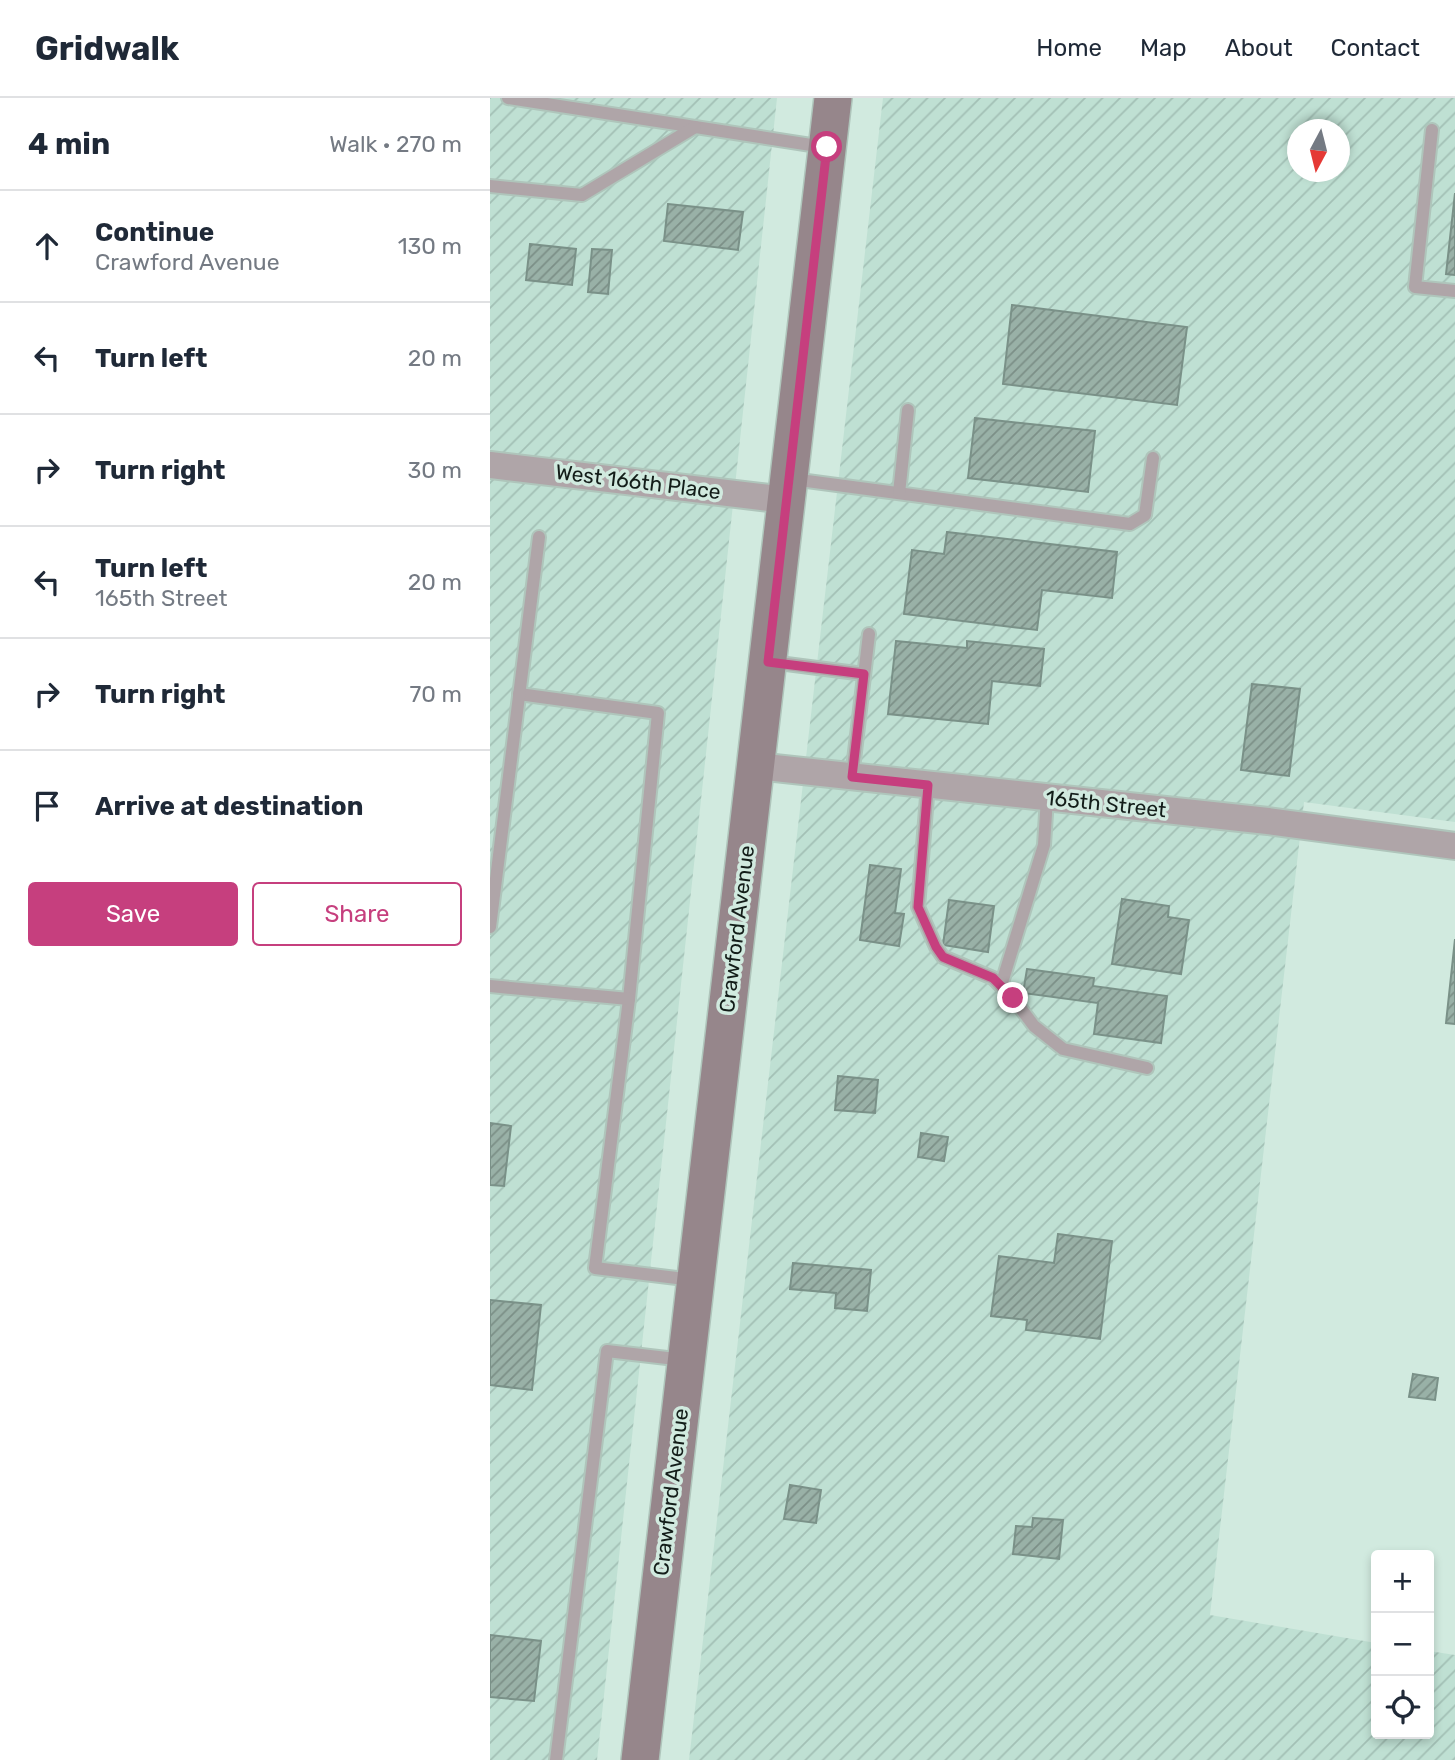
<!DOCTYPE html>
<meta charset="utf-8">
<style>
:root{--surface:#fff;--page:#f2f2f3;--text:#1f2937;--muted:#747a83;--line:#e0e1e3;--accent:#c63f7e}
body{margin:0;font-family:Rubik,sans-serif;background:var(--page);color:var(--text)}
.controls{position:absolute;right:21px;bottom:21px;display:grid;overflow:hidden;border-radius:7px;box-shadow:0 4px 10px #0003}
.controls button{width:63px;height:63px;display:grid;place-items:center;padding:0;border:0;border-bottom:2px solid var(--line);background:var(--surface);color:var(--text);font:35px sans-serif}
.compass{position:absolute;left:797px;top:21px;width:63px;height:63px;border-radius:50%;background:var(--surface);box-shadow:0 4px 10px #0003;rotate:187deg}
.stop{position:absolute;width:21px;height:21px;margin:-16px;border:5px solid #c63f7e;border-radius:50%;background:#fff}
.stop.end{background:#c63f7e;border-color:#fff;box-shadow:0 2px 7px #0008}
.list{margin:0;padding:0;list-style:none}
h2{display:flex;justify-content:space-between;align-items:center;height:91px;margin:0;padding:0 28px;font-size:30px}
h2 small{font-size:23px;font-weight:400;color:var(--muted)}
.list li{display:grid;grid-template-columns:46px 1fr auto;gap:21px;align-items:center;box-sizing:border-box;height:112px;padding:0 28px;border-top:2px solid var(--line)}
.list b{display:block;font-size:26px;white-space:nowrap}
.list p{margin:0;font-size:23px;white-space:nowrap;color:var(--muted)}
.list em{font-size:23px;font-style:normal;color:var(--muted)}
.actions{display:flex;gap:14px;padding:21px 28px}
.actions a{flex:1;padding:16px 0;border:2px solid var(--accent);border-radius:7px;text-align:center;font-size:24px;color:var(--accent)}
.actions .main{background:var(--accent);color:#fff}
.icon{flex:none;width:38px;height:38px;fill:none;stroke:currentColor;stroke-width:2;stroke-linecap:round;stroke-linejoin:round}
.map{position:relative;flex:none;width:965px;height:1662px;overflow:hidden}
header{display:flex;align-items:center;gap:42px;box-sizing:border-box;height:98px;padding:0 35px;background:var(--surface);border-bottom:2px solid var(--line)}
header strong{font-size:33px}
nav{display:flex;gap:38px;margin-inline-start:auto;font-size:24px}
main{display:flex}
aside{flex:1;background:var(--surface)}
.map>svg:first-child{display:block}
.industrial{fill:url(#industrial-furrows);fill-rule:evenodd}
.building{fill:url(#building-hatch);stroke:#7a9188;stroke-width:2}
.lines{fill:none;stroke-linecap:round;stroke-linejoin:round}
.lane-casing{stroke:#afc5bb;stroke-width:16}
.street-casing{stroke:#afc5bb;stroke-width:30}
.secondary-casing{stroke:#afc5bb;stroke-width:40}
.lane{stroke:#afa5a8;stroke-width:12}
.street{stroke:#afa5a8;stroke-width:26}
.secondary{stroke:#96868b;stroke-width:37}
.route{stroke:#c63f7e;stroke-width:9}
.labels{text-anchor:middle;stroke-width:7;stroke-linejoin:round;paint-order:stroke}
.street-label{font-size:21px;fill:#131d19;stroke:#d1eadf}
</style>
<header>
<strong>Gridwalk</strong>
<nav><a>Home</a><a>Map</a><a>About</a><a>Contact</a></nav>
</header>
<main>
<aside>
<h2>4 min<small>Walk · 270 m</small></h2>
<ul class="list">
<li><svg class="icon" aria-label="ahead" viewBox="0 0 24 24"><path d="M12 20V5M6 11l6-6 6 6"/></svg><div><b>Continue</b><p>Crawford Avenue</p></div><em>130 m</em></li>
<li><svg class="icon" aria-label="left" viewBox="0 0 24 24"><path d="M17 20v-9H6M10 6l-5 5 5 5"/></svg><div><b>Turn left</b></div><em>20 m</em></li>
<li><svg class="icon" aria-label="right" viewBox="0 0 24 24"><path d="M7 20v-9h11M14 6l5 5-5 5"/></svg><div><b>Turn right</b></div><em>30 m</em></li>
<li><svg class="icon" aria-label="left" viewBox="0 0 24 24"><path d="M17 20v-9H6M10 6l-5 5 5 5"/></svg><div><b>Turn left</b><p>165th Street</p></div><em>20 m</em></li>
<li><svg class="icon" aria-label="right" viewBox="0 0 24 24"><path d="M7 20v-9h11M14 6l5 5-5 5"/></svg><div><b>Turn right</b></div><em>70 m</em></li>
<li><svg class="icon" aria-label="arrive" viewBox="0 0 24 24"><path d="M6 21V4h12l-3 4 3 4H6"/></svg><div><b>Arrive at destination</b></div></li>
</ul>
<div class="actions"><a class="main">Save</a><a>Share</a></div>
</aside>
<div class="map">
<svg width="965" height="1662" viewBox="0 0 965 1662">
<defs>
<pattern id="industrial-furrows" width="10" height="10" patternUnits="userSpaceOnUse" patternTransform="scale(1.75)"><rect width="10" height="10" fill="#bfe0d3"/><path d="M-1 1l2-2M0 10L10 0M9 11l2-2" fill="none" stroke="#a3c0b5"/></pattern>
<pattern id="building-hatch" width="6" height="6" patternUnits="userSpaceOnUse" patternTransform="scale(1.75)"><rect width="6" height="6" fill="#99b1a7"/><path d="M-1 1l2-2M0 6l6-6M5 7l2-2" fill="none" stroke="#7c8f87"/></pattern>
</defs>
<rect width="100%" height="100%" fill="#d1eadf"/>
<g class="industrial">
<path d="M0,0H287L107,1662H0Z"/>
<path d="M393,0H965V724L814,704L720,1517L886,1545V1636H939V1553L965,1557V1662H199ZM808,32H850V74H808Z"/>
</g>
<g class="building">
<path d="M965,95V177L956,176Z"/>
<path d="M178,106L253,114L248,152L174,143Z"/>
<path d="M40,146L86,151L82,187L36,182Z"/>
<path d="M102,151L122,152L118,196L98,194Z"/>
<path d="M522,207L697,229L687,307L513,286Z"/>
<path d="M485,320L605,333L598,394L478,380Z"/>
<path d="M457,434L627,454L622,500L552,492L547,532L414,516L422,452L454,456Z"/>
<path d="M406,543L477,550V543L554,551L550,588L502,583L498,626L398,616Z"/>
<path d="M762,586L810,591L799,678L751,672Z"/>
<path d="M380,767L411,771L405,815L414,816L409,848L370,842Z"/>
<path d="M632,801L679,808L678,819L699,822L691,876L622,866Z"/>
<path d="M459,802L504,808L498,854L453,847Z"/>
<path d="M965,841V926L956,925Z"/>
<path d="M537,871L604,880L603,888L677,898L671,945L604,936L608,905L533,895Z"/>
<path d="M348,978L388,982L385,1015L345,1012Z"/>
<path d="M0,1025L21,1028L14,1088L0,1087Z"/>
<path d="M431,1035L458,1039L454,1063L428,1059Z"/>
<path d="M568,1136L622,1143L610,1241L536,1232L537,1222L501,1218L509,1158L564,1165Z"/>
<path d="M303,1165L381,1172L377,1213L345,1210L346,1195L300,1191Z"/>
<path d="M0,1202L51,1207L42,1292L0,1287Z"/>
<path d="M923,1276L948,1280L945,1302L919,1299Z"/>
<path d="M300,1387L331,1392L326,1425L294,1421Z"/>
<path d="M543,1420L573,1422L569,1461L523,1456L526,1428L542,1429Z"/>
<path d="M0,1537L51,1543L44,1603L0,1599Z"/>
</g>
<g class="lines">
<g class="lane-casing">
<g id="lane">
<path d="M18,0L334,49"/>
<path d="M942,32L925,189L965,193"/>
<path d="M0,88L92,97L205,29"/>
<path d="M302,381L640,426L655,417L663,360"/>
<path d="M409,395L418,312"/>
<path d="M281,564L374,576"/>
<path d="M29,596L168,615L139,901L105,1170L203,1182"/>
<path d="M362,679L379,536"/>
<path d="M438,687L428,809L446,849L453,859L503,880L523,900L544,928L573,951L657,970"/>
<path d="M0,829L49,439"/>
<path d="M0,888L139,901"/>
<path d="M511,888L554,747L557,700"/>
<path d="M66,1662L117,1253L194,1262"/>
</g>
</g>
<g class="street-casing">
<g id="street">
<path d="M0,367L297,402"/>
<path d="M266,668L778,723L965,748"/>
</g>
</g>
<g class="secondary-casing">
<path id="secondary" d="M150,1662L343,0"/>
</g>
<use href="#lane" class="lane"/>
<use href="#street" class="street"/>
<use href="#secondary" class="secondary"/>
</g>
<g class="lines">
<path class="route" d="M337,49L278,564L374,576L362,679L438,687L428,809L446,849L453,859L503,880L523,900"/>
</g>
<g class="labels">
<g class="street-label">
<text transform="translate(148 384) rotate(7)" y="7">West 166th Place</text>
<text transform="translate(616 706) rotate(6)" y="7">165th Street</text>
<text transform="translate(247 831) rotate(-83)" y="7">Crawford Avenue</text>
<text transform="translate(181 1394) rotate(-83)" y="7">Crawford Avenue</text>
</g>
</g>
</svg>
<div class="controls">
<button>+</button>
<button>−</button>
<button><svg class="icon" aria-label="locate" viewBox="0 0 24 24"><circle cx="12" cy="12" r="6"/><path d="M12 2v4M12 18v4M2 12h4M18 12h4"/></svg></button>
</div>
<svg class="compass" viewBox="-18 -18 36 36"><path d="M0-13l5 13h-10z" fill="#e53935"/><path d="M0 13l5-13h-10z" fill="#747a83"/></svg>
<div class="stop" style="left:337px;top:49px"></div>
<div class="stop end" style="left:523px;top:900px"></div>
</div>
</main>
